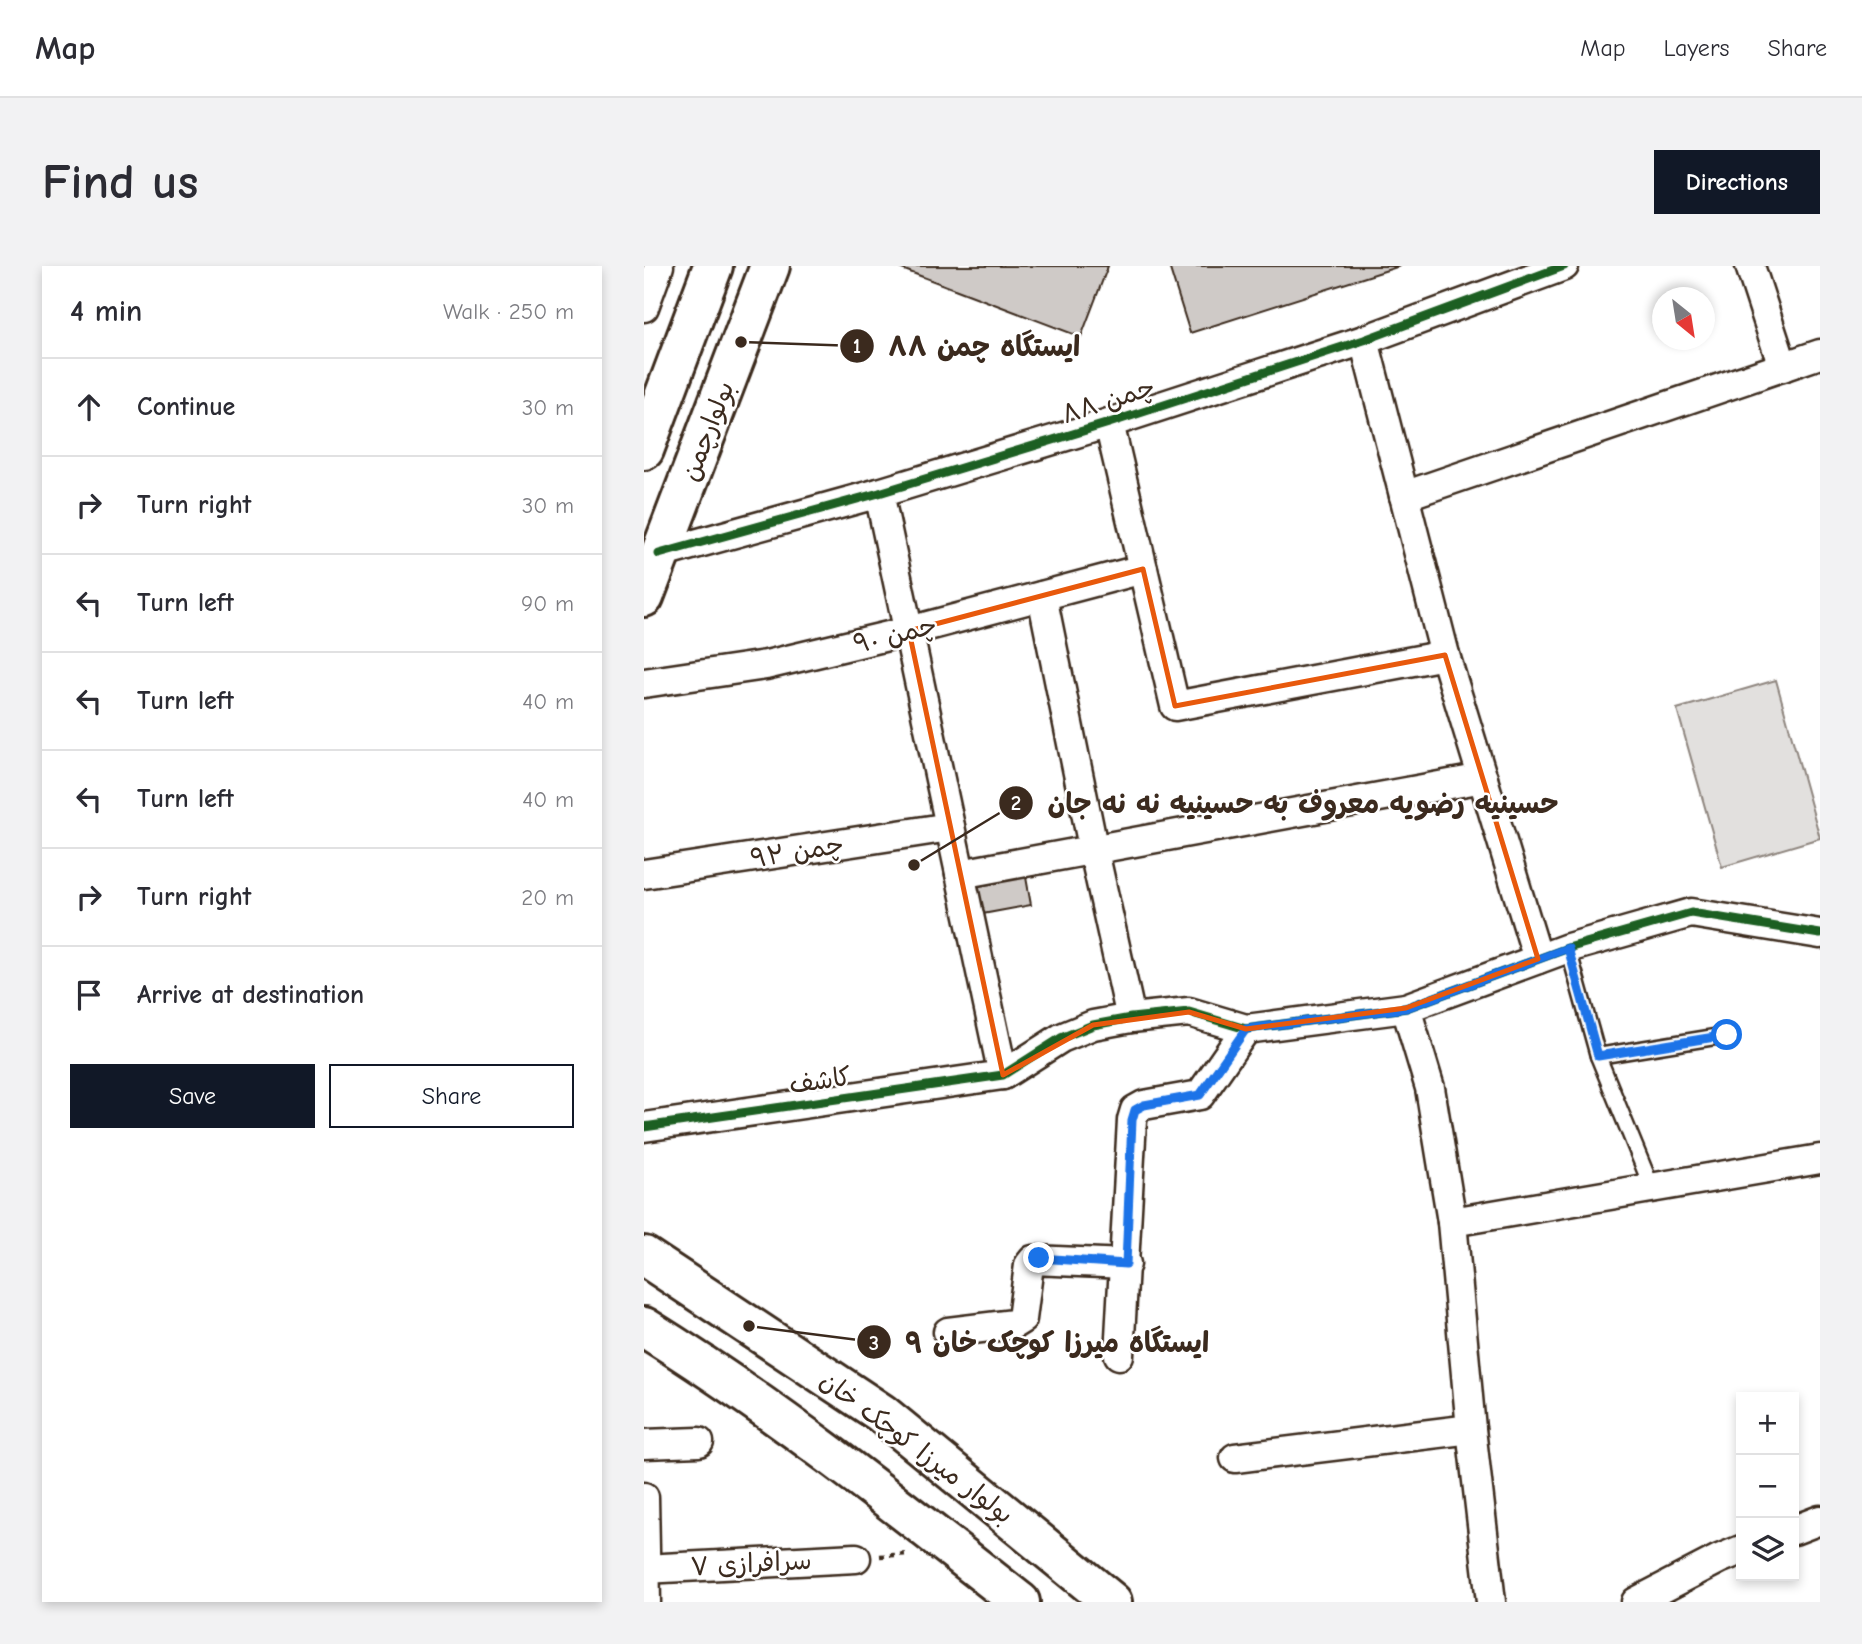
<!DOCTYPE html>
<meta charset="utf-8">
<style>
:root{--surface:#fff;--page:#f2f2f3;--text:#2b2b33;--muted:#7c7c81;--line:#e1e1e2;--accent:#111827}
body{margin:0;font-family:"Comic Neue","Playpen Sans Arabic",sans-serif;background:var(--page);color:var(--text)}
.controls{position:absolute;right:21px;bottom:21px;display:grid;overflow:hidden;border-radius:0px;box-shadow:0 4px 10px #0003}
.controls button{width:63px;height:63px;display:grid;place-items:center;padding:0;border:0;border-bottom:2px solid var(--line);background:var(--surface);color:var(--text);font:35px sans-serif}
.compass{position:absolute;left:1008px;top:21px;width:63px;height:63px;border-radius:50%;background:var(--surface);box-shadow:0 4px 10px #0003;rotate:150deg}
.stop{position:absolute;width:21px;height:21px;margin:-16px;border:5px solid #1a73e8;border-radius:50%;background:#fff}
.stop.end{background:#1a73e8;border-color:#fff;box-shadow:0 2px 7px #0008}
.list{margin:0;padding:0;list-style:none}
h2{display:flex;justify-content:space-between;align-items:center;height:91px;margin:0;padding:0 28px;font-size:30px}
h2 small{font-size:23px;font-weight:400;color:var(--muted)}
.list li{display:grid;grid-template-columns:46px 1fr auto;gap:21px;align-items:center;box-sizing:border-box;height:98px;padding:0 28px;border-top:2px solid var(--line)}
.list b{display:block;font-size:26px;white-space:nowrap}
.list em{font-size:23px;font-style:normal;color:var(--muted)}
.actions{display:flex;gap:14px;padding:21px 28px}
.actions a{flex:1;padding:16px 0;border:2px solid var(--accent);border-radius:0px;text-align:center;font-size:24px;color:var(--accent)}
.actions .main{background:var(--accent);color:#fff}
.icon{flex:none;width:38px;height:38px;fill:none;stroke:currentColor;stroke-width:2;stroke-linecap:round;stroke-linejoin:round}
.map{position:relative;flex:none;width:1176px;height:1336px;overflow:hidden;border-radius:0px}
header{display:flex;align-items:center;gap:42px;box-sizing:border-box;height:98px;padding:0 35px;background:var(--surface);border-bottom:2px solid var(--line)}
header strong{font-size:33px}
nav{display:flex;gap:38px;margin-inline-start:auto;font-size:24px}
.intro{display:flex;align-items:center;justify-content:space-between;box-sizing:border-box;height:168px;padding:0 42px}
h1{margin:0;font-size:49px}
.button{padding:18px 32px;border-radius:0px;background:var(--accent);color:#fff;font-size:24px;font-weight:700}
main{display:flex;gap:42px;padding:0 42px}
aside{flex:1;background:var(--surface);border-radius:0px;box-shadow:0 4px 10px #0003}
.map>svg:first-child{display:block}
.green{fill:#e2e0de;stroke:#8e857e;stroke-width:2}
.building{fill:#cfcac7;stroke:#3b2a1e;stroke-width:2}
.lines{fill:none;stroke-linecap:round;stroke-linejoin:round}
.service-casing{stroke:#3b2a1e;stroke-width:19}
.minor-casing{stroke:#3b2a1e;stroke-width:33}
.secondary-casing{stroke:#3b2a1e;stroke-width:44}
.path{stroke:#3b2a1e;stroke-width:4.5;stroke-dasharray:5 5;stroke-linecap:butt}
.service{stroke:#fff;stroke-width:14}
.minor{stroke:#fff;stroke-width:28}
.secondary{stroke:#fff;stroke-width:38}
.cycleway-casing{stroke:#fff;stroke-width:13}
.cycleway{stroke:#1b5e20;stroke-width:9}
.route{stroke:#1a73e8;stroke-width:9}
.marked{fill:none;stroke:#e8590c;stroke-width:5;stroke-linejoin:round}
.labels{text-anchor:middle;stroke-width:5;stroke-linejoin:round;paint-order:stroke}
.street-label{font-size:26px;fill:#3b2a1e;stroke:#fff}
.leader{fill:none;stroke:#3b2a1e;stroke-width:2.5}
.callout-dot{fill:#3b2a1e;stroke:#fff;stroke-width:2.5}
.mark-label{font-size:21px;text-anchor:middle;font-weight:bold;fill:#fff}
.callout-label{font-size:28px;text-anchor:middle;font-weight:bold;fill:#3b2a1e;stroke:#fff;stroke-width:5;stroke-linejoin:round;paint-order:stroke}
</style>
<header>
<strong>Map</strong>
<nav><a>Map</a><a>Layers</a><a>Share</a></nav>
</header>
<div class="intro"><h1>Find us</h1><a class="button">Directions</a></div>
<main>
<aside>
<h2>4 min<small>Walk · 250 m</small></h2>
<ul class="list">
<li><svg class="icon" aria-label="ahead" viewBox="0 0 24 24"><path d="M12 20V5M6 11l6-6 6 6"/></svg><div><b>Continue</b></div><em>30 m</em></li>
<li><svg class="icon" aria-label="right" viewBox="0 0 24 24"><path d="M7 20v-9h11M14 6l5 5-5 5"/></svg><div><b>Turn right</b></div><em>30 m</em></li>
<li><svg class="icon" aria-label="left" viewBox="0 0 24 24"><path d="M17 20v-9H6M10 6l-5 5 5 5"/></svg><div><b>Turn left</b></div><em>90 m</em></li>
<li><svg class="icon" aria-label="left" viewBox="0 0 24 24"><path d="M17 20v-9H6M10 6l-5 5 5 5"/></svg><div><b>Turn left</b></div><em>40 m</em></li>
<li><svg class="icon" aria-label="left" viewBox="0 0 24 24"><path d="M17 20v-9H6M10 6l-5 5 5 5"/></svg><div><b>Turn left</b></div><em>40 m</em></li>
<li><svg class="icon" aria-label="right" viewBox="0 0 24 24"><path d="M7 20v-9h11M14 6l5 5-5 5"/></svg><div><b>Turn right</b></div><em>20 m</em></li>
<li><svg class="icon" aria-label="arrive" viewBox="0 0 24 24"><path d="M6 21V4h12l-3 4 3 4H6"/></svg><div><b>Arrive at destination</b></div></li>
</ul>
<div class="actions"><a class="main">Save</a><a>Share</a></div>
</aside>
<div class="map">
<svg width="1176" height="1336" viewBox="0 0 1176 1336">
<rect width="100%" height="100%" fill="#fff"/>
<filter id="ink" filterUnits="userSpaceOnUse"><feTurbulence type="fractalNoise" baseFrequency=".0143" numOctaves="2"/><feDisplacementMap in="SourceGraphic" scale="14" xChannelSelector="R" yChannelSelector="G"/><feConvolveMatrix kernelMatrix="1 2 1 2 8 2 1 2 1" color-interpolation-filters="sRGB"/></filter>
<g filter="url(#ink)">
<path class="green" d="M1132,414L1176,572L1078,601L1033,443Z"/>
<g class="building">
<path d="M250,0H464L437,71Z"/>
<path d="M525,0H756L546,67Z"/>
<path d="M380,600L387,639L333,649L326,612Z"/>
</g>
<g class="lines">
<g class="service-casing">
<g id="service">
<path d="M924,682L954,790L1008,922"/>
<path d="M954,790L1083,769"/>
</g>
</g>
<g class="minor-casing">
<g id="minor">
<path d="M1106,0L1139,101"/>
<path d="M0,41L15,0"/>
<path d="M720,74L801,389L894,693"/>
<path d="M465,157L531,440L801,389"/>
<path d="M235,227L359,809"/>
<path d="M760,230L1176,88"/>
<path d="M15,288L235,227L465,157L720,74L920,0"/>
<path d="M398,330L449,581L487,752"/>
<path d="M0,417L122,399L265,365L499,303"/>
<path d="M0,608L306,561"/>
<path d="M316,608L839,512"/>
<path d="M762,742L786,822L808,956L827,1163L847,1336"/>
<path d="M0,861L359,809L417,772L449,759L487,752L545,746L602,763L762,742L924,682L1047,647L1176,668"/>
<path d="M808,956L1176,893"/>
<path d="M304,1066L370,1058L378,1053L385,999L389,994L482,998"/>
<path d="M475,1089L488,854L491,844L500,839L556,829L602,763"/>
<path d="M0,1178L55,1176"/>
<path d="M591,1192L827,1163"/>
<path d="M0,1231L2,1336"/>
<path d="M1150,1264L1176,1254"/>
<path d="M0,1303L212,1292"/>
<path d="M992,1336L1075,1293L1097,1284"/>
</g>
</g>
<g class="secondary-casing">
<g id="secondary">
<path d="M0,184L69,0"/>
<path d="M0,331L126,0"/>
<path d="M0,990L237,1147L468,1336"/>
<path d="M0,1061C132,1143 254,1240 376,1336"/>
</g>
</g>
<path class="path" d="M236,1290L265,1288"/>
<use href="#service" class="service"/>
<use href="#minor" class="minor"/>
<use href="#secondary" class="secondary"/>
<g class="cycleway-casing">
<g id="cycleway">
<path d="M15,288L235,227L465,157L720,74L920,0"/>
<path d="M0,861L359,809L417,772L449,759L487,752L545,746L602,763L762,742L924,682L1047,647L1176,668"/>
</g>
</g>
<use href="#cycleway" class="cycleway"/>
</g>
</g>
<g class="lines" filter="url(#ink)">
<path class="route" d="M395,992L482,998L488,854L491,844L500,839L556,829L602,763L762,742L924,682L954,790L1083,769"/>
</g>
<path class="marked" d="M499,303L531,440L801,389L894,693L762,742L602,763L545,746L449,759L359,809L265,365Z"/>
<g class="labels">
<g class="street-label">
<text transform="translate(464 134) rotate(-18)" y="9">چمن ۸۸</text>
<text transform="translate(63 165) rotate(-69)" y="9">بولوارچمن</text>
<text transform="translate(251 368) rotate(-14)" y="9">چمن ۹۰</text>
<text transform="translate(153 585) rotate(-9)" y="9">چمن ۹۲</text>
<text transform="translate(176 814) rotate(-8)" y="9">کاشف</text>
<text transform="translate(273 1181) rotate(37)" y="9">بولوار میرزا کوچک خان</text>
<text transform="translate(107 1297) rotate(-3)" y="9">سرافرازی ۷</text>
</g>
</g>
<path class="leader" d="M97 76L213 80M270 599L372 537M105 1060L230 1076"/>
<g class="callout-dot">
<circle cx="97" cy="76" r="7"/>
<circle cx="270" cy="599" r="7"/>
<circle cx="105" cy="1060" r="7"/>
<circle cx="213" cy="80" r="18"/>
<circle cx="372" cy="537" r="18"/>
<circle cx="230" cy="1076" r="18"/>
</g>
<g class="mark-label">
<text x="213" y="87">1</text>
<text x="372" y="544">2</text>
<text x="230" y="1084">3</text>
</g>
<g class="callout-label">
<text x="340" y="90">ایستگاه چمن ۸۸</text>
<text x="659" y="547">حسینیه رضویه معروف به حسینیه نه نه جان</text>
<text x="413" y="1086">ایستگاه میرزا کوچک خان ۹</text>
</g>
</svg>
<div class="controls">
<button>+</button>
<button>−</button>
<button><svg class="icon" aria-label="layers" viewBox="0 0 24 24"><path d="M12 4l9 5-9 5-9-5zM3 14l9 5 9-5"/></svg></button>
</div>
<svg class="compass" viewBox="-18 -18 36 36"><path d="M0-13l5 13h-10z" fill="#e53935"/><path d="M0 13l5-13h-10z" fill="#7c7c81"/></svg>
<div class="stop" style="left:1083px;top:769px"></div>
<div class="stop end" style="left:395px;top:992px"></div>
</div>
</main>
